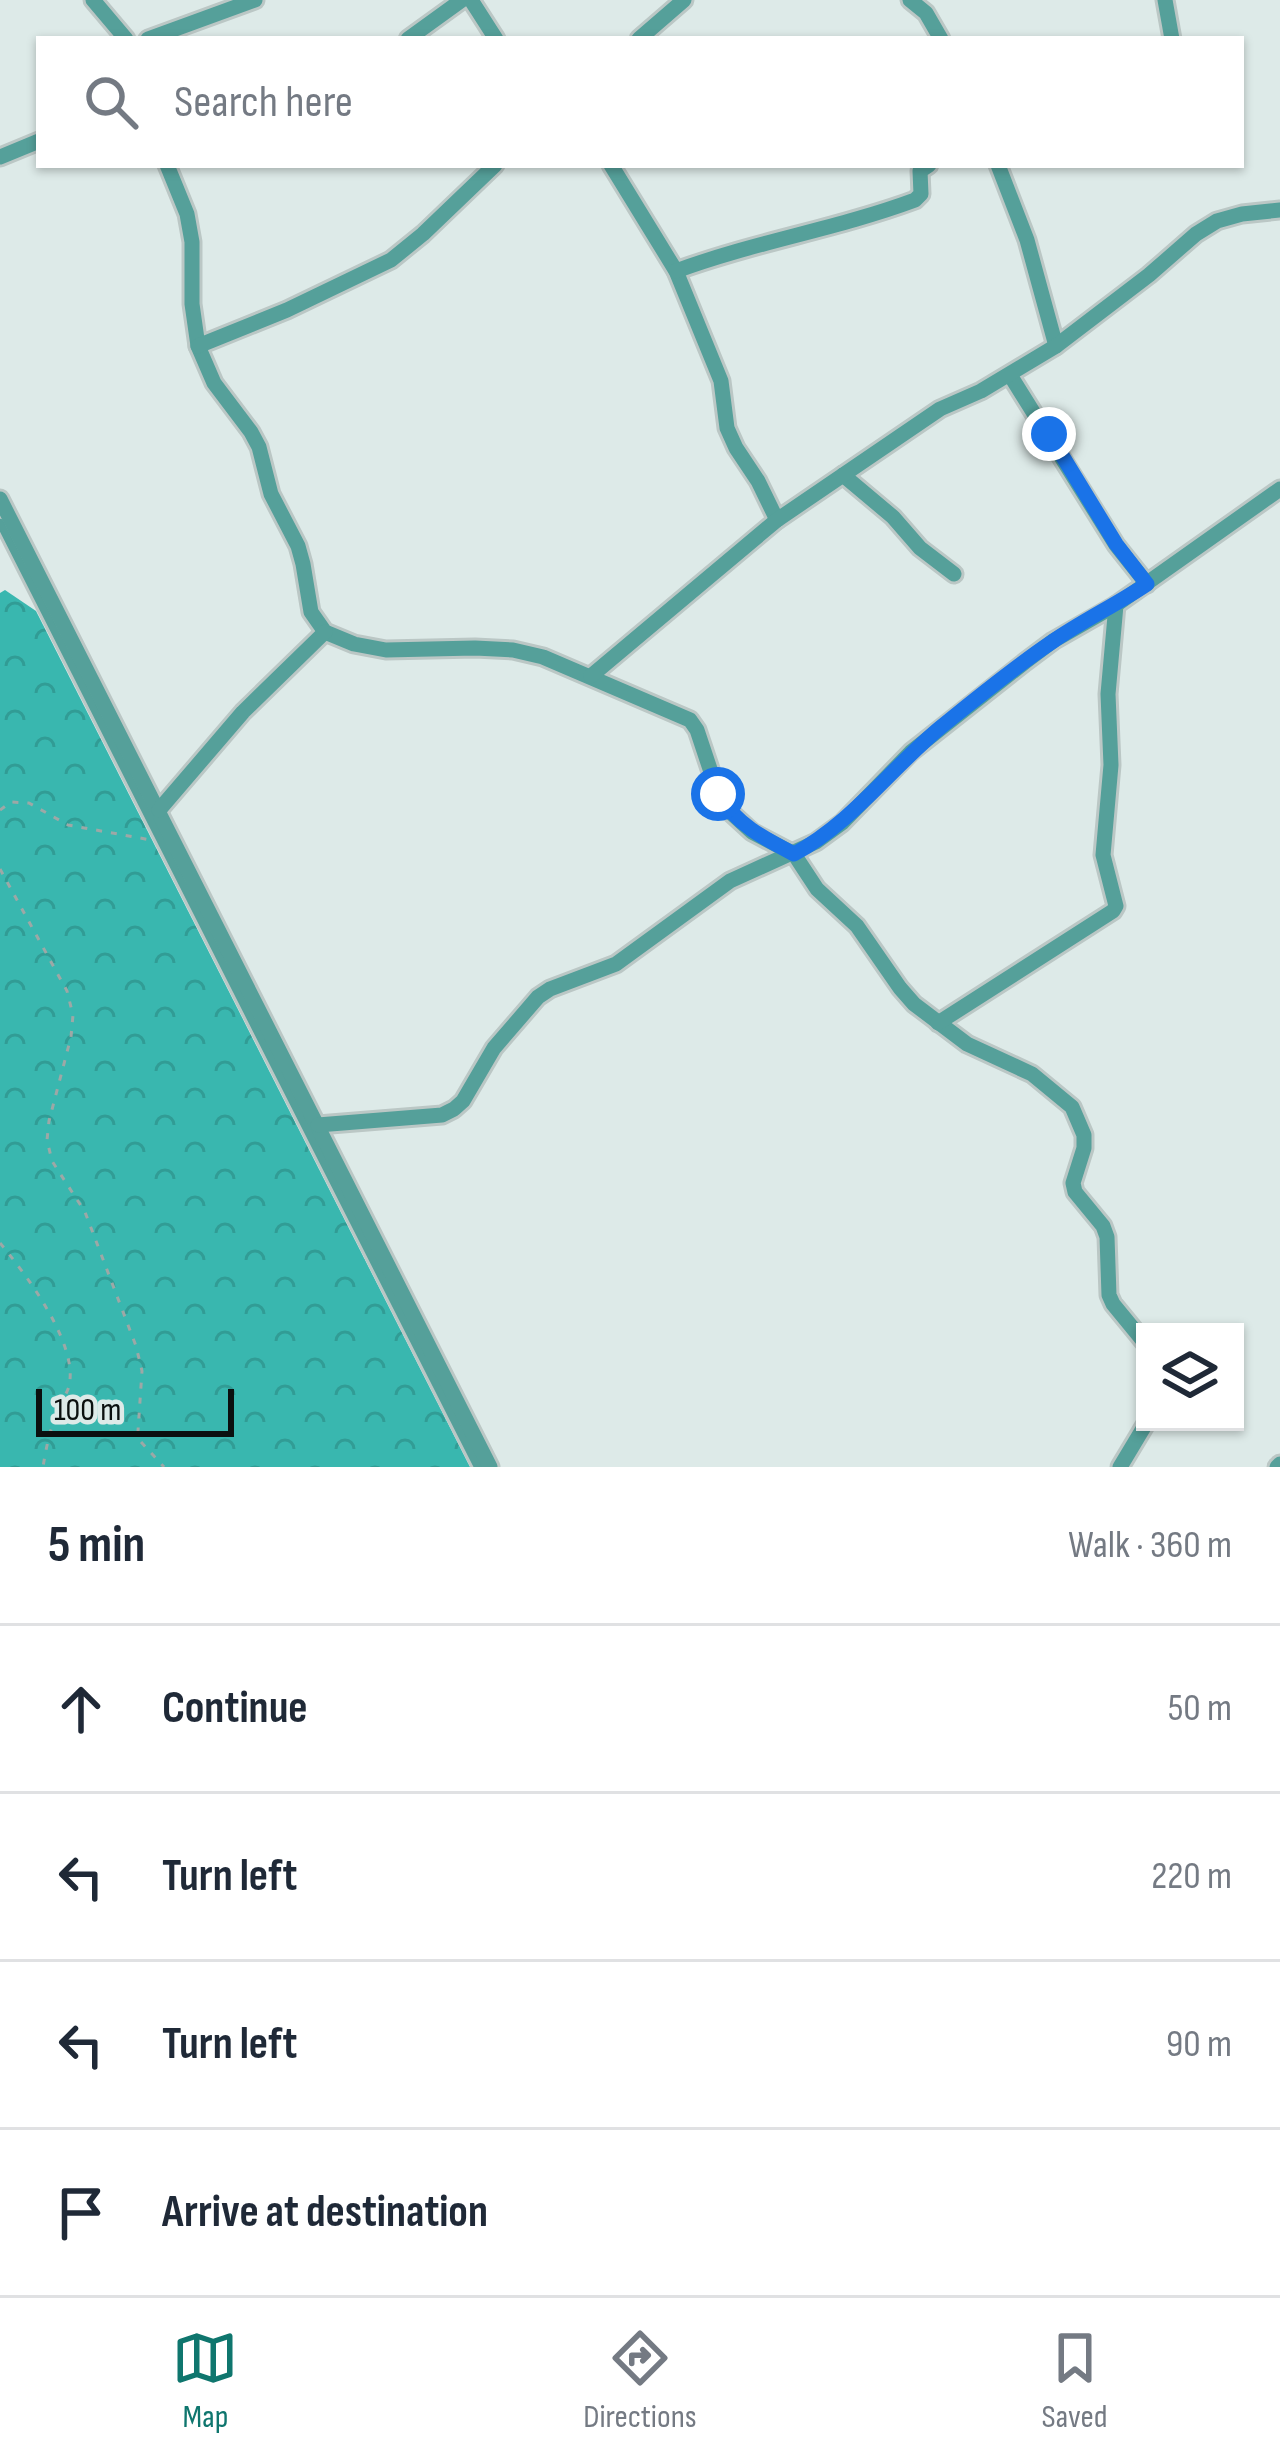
<!DOCTYPE html>
<meta charset="utf-8">
<style>
:root{--surface:#fff;--page:#f2f2f3;--text:#1f2937;--muted:#747a83;--line:#e0e1e3;--accent:#0f766e}
body{margin:0;font-family:"Sofia Sans Condensed",sans-serif;background:var(--page);color:var(--text)}
.controls{position:absolute;right:36px;bottom:36px;display:grid;overflow:hidden;border-radius:0px;box-shadow:0 3px 9px #0004}
.controls button{width:108px;height:108px;display:grid;place-items:center;padding:0;border:0;border-bottom:3px solid var(--line);background:var(--surface);color:var(--text);font:60px sans-serif}
.scale{position:absolute;left:36px;bottom:30px;width:198px;box-sizing:border-box;padding-left:12px;border:6px solid #0b100f;border-top:0;font-size:33px;line-height:42px;white-space:nowrap;color:#0b100f;-webkit-text-stroke:9px #ddeae8;paint-order:stroke}
.stop{position:absolute;width:36px;height:36px;margin:-27px;border:9px solid #1a73e8;border-radius:50%;background:#fff}
.stop.end{background:#1a73e8;border-color:#fff;box-shadow:0 3px 12px #0008}
.list{margin:0;padding:0;list-style:none}
h2{display:flex;justify-content:space-between;align-items:center;height:156px;margin:0;padding:0 48px;font-size:51px}
h2 small{font-size:39px;font-weight:400;color:var(--muted)}
.list li{display:grid;grid-template-columns:78px 1fr auto;gap:36px;align-items:center;box-sizing:border-box;height:168px;padding:0 48px;border-top:3px solid var(--line)}
.list b{display:block;font-size:45px;white-space:nowrap}
.list em{font-size:39px;font-style:normal;color:var(--muted)}
.icon{flex:none;width:66px;height:66px;fill:none;stroke:currentColor;stroke-width:2;stroke-linecap:round;stroke-linejoin:round}
.map{position:relative;flex:none;width:1280px;height:1467px;overflow:hidden}
.search{position:absolute;background:var(--surface);box-shadow:0 3px 9px #0004;left:36px;right:36px;top:36px;height:132px;display:flex;align-items:center;gap:30px;box-sizing:border-box;padding:0 42px;border-radius:0px;color:var(--muted);font-size:45px}
.sheet{height:828px;background:var(--surface)}
nav{display:flex;justify-content:space-around;align-items:center;box-sizing:border-box;height:168px;border-top:3px solid var(--line);background:var(--surface);font-size:33px;color:var(--muted)}
nav a{display:grid;justify-items:center;gap:6px}
nav .on{color:var(--accent)}
.map>svg:first-child{display:block}
.forest{fill:url(#forest-crowns)}
.lines{fill:none;stroke-linecap:round;stroke-linejoin:round}
.service-casing{stroke:#bbc7c5;stroke-width:14}
.minor-casing{stroke:#bbc7c5;stroke-width:21}
.path{stroke:#9da8a6;stroke-width:3;stroke-dasharray:6 9;stroke-linecap:butt}
.service{stroke:#55a09a;stroke-width:8}
.minor{stroke:#55a09a;stroke-width:15}
.route{stroke:#1a73e8;stroke-width:15}
</style>
<div class="map">
<svg width="1280" height="1467" viewBox="0 0 1280 1467">
<defs>
<pattern id="forest-crowns" width="20" height="18" patternUnits="userSpaceOnUse" patternTransform="scale(3)"><rect width="20" height="18" fill="#39b7af"/><path d="M2 6a3 3 0 1 1 6 0M12 15a3 3 0 1 1 6 0" fill="none" stroke="#319c95"/></pattern>
</defs>
<rect width="100%" height="100%" fill="#ddeae8"/>
<path class="forest" d="M5,590L36,611L470,1467H0V593Z"/>
<g class="lines">
<g class="service-casing">
<path id="service" d="M0,523L478,1467"/>
</g>
<g class="minor-casing">
<g id="minor">
<path d="M93,0L126,39"/>
<path d="M471,0L496,39"/>
<path d="M910,0L926,13L941,39"/>
<path d="M1165,0L1172,39"/>
<path d="M148,39L255,0"/>
<path d="M408,39L462,0"/>
<path d="M639,39L684,0"/>
<path d="M0,157L39,141"/>
<path d="M167,165L187,214L192,242V304L198,346L214,383L251,432L259,447L271,494L298,546L303,564L311,612L325,632L354,644L386,650L475,648L513,650L543,657L690,720L697,730L718,793L728,810L752,832L794,854L817,889L857,926L900,988L914,1004L967,1044L1032,1074L1072,1107L1084,1135V1148L1073,1183L1075,1192L1103,1226L1107,1237L1109,1295L1113,1304L1145,1343"/>
<path d="M611,165L676,271L721,381L727,428L736,448L758,481L777,520"/>
<path d="M998,165L1027,240L1056,346"/>
<path d="M676,271C754,242 837,229 915,200L921,194L920,171L929,165"/>
<path d="M198,346L287,310L391,260L423,234L495,165"/>
<path d="M1010,375L1116,545L1147,584"/>
<path d="M843,475L893,517L920,548L954,574"/>
<path d="M0,499L490,1467"/>
<path d="M591,676L777,520L940,409L981,391L1056,346L1149,275L1196,234L1217,221L1242,214L1280,210"/>
<path d="M159,810L243,712L325,632"/>
<path d="M938,1023L1113,911L1116,906L1103,855L1111,765L1108,694L1116,605"/>
<path d="M318,1125L442,1115L454,1109L463,1101L494,1048L538,997L550,989L616,964L730,881L816,842L842,823L911,752L1025,662L1053,641L1116,605L1280,489"/>
<path d="M1120,1467L1147,1422"/>
<path d="M1277,1467L1280,1464"/>
</g>
</g>
<g class="path">
<path d="M0,810L11,802L29,803L68,825L151,840"/>
<path d="M0,869L67,991L73,1015L71,1037L49,1121L47,1140L52,1161L85,1212L136,1346L142,1371L138,1431L141,1442L164,1467"/>
<path d="M0,1243C25,1273 79,1344 69,1386C67,1394 60,1403 57,1412C50,1430 46,1448 43,1467"/>
</g>
<use href="#service" class="service"/>
<use href="#minor" class="minor"/>
</g>
<g class="lines">
<path class="route" d="M718,794C736,824 763,838 794,854C852,823 891,768 941,727C977,698 1013,668 1052,642C1082,621 1116,605 1147,584L1116,544L1049,434"/>
</g>
</svg>
<div class="controls">
<button><svg class="icon" aria-label="layers" viewBox="0 0 24 24"><path d="M12 4l9 5-9 5-9-5zM3 14l9 5 9-5"/></svg></button>
</div>
<div class="scale">100 m</div>
<div class="stop" style="left:718px;top:794px"></div>
<div class="stop end" style="left:1049px;top:434px"></div>
<div class="search"><svg class="icon" aria-label="search" viewBox="0 0 24 24"><circle cx="10" cy="10" r="6"/><path d="M15 15l6 6"/></svg>Search here</div>
</div>
<section class="sheet">
<h2>5 min<small>Walk · 360 m</small></h2>
<ul class="list">
<li><svg class="icon" aria-label="ahead" viewBox="0 0 24 24"><path d="M12 20V5M6 11l6-6 6 6"/></svg><div><b>Continue</b></div><em>50 m</em></li>
<li><svg class="icon" aria-label="left" viewBox="0 0 24 24"><path d="M17 20v-9H6M10 6l-5 5 5 5"/></svg><div><b>Turn left</b></div><em>220 m</em></li>
<li><svg class="icon" aria-label="left" viewBox="0 0 24 24"><path d="M17 20v-9H6M10 6l-5 5 5 5"/></svg><div><b>Turn left</b></div><em>90 m</em></li>
<li><svg class="icon" aria-label="arrive" viewBox="0 0 24 24"><path d="M6 21V4h12l-3 4 3 4H6"/></svg><div><b>Arrive at destination</b></div></li>
</ul>
</section>
<nav>
<a class="on"><svg class="icon" aria-label="map" viewBox="0 0 24 24"><path d="M3 6l6-2 6 2 6-2v14l-6 2-6-2-6 2zM9 4v14M15 6v14"/></svg>Map</a>
<a><svg class="icon" aria-label="directions" viewBox="0 0 24 24"><path d="M12 3l9 9-9 9-9-9zM9 14v-3h6M13 9l2 2-2 2"/></svg>Directions</a>
<a><svg class="icon" aria-label="saved" viewBox="0 0 24 24"><path d="M7 4h10v16l-5-4-5 4z"/></svg>Saved</a>
</nav>
